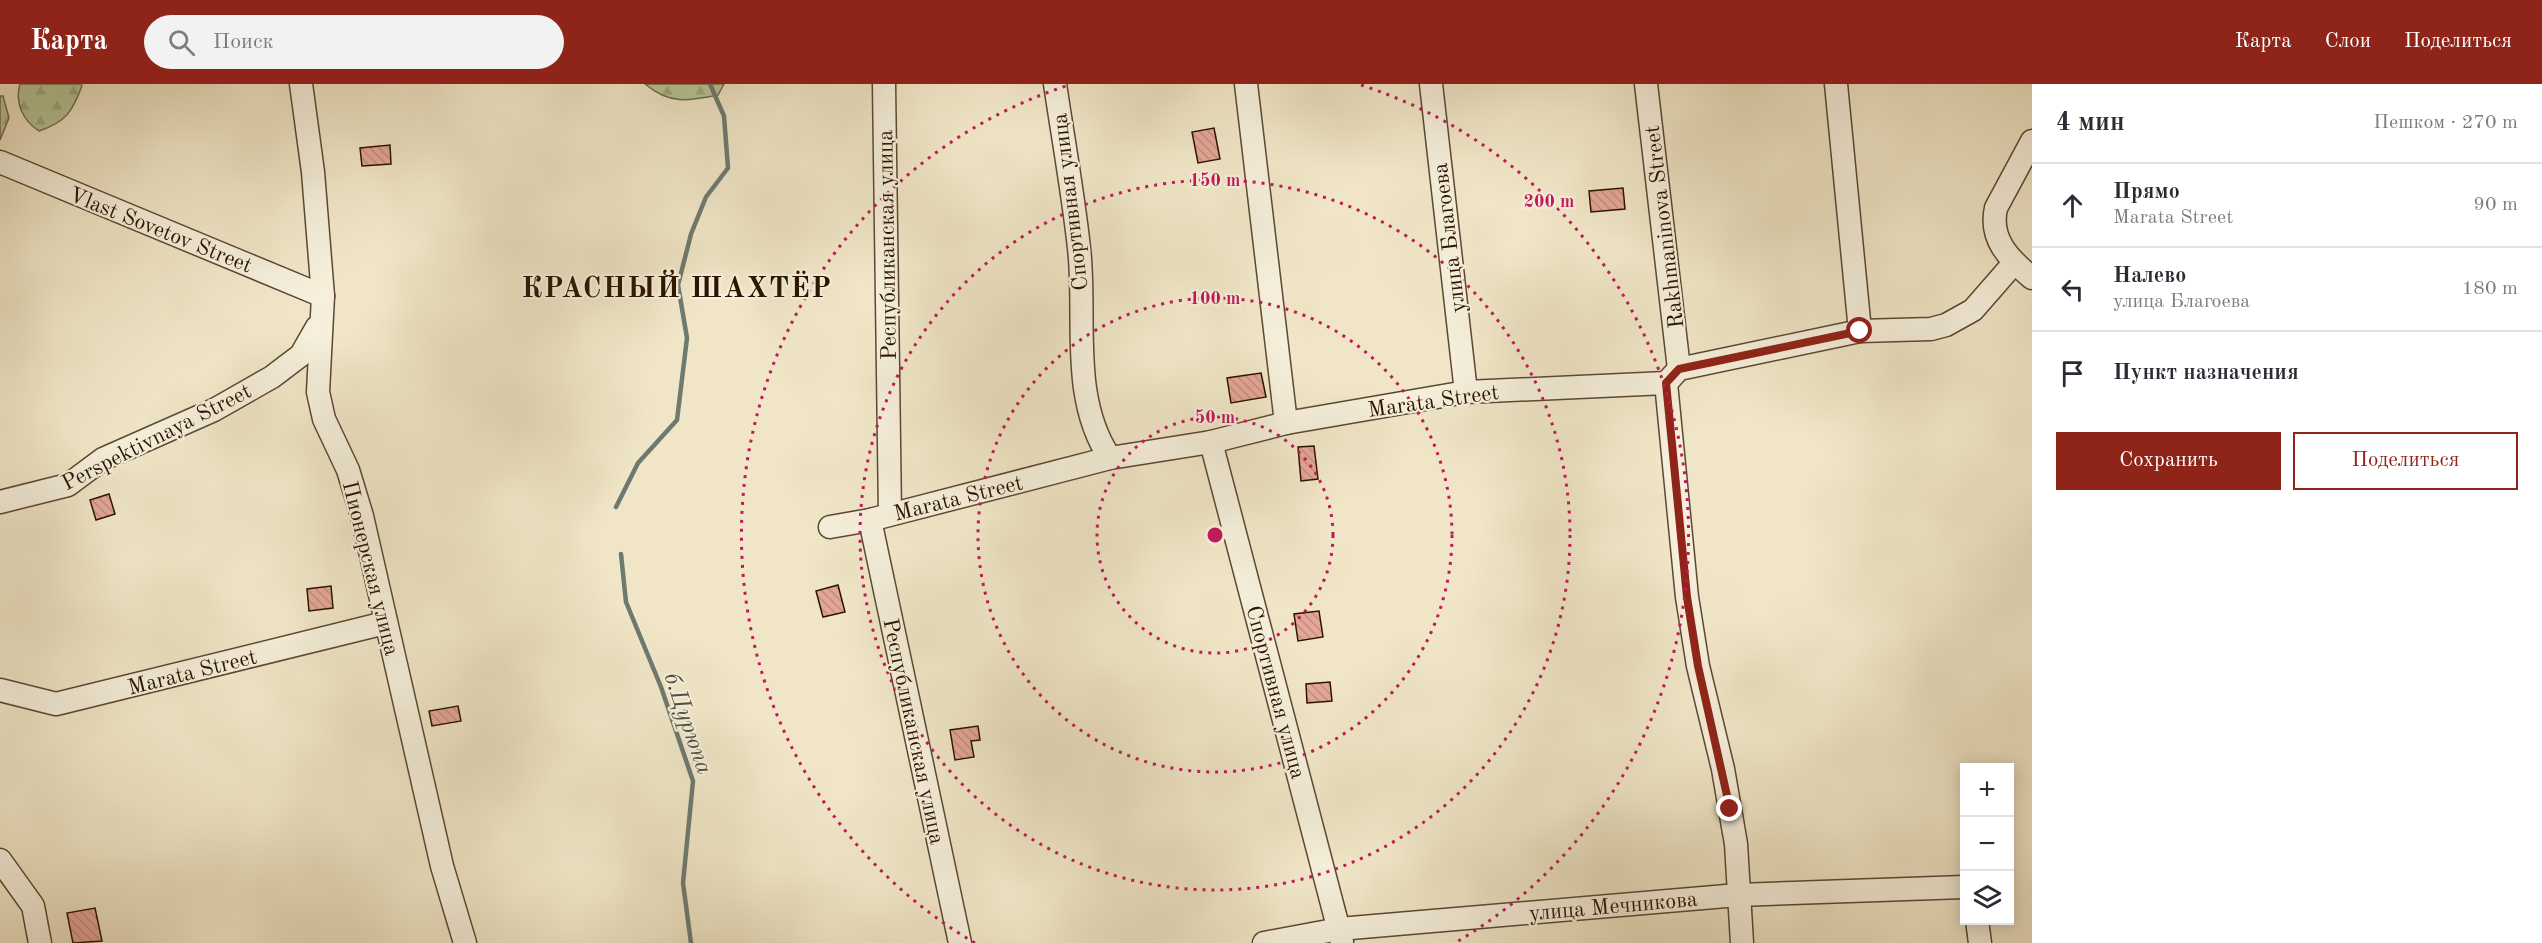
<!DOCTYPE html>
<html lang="ru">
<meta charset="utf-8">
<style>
:root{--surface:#fff;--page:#f2f2f3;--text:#2b2b33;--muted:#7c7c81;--line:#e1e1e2;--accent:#8f2418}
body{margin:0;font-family:"Old Standard TT",serif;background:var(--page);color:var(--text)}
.controls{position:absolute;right:18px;bottom:18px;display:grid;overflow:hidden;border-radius:0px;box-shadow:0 3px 15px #0003}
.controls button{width:54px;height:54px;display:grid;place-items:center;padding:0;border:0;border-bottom:2px solid var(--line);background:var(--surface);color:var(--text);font:30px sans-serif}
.stop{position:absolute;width:18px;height:18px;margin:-14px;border:4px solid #8f2418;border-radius:50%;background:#fff}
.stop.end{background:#8f2418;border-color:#fff;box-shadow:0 2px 6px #0008}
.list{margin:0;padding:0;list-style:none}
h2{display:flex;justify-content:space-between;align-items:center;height:78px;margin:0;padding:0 24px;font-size:26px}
h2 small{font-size:20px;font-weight:400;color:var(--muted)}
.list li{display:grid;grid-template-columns:39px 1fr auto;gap:18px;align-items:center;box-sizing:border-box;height:84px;padding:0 24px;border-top:2px solid var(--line)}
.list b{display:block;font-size:22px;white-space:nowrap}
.list p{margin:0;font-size:20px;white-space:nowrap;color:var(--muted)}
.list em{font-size:20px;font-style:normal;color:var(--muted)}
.actions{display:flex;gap:12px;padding:18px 24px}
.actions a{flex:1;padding:14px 0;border:2px solid var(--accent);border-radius:0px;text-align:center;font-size:21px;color:var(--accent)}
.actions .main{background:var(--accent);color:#fff}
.icon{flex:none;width:33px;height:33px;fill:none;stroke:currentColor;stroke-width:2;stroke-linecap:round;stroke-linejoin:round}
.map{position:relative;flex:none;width:2032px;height:859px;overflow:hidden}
header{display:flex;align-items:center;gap:36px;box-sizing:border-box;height:84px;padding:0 30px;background:var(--accent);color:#fff}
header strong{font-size:28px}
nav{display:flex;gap:33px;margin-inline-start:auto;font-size:21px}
.search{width:420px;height:54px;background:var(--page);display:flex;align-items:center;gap:15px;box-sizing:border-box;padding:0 21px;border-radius:33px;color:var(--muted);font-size:22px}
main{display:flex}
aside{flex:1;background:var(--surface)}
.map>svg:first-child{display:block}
.forest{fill:url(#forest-firs);stroke:#716c4c;stroke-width:1.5}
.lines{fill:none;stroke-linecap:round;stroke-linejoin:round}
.stream{stroke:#6e7a70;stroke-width:4.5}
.building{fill:url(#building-back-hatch);stroke:#2b1300;stroke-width:1.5}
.minor-casing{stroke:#5c4832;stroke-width:25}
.minor{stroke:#f5efdb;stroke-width:22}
.route{stroke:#8f2418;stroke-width:8}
.ring{fill:none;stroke:#c2185b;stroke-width:3;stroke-dasharray:3 6}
.labels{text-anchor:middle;stroke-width:4.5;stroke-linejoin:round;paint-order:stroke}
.street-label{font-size:22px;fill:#2b1300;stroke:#f5efdb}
.water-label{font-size:24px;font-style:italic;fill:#524f41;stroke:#f5efdb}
.district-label{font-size:28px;font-weight:bold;letter-spacing:1.5px;fill:#2b1300;stroke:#f5efdb}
.centre{fill:#c2185b;stroke:#f5efdb;stroke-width:3}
.ring-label{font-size:18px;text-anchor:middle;font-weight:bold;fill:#c2185b;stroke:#f5efdb;stroke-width:4.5;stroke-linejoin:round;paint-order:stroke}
</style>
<header>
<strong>Карта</strong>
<div class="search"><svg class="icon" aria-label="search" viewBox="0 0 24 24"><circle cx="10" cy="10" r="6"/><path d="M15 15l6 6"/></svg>Поиск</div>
<nav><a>Карта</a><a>Слои</a><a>Поделиться</a></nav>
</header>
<main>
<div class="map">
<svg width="2032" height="859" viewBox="0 0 2032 859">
<defs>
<pattern id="forest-firs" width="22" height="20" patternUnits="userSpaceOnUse" patternTransform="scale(1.5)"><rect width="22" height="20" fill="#b7c697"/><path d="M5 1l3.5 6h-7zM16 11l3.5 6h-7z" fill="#9ea980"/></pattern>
<pattern id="building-back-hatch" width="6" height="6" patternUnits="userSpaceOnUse" patternTransform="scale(1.5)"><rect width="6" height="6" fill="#e4a697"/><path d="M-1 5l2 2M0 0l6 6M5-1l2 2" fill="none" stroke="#c48e80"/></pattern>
</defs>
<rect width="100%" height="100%" fill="#f0e6c7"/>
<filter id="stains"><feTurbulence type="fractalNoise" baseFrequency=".00333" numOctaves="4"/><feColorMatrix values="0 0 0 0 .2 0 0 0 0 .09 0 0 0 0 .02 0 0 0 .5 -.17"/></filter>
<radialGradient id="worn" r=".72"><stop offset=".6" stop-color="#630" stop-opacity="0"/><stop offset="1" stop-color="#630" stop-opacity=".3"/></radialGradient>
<g class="forest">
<path d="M20,0H81L82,2C72,28 66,38 39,47C24,37 14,20 20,0Z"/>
<path d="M645,0H724L718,11C688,17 670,21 645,0Z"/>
<path d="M0,12H3L9,34L0,56Z"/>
</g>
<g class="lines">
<g class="stream">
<path d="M616,423L638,379L677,336L687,254L678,201L691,150L706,113L728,84L724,32L710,0"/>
<path d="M621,470L626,518L661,603L693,697L683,799L691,859"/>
</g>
</g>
<g class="building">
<path d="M1214,44L1220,75L1198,79L1192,48Z"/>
<path d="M390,61L391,80L362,82L360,64Z"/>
<path d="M1623,104L1625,125L1591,128L1589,107Z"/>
<path d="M1261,289L1266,313L1231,319L1227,294Z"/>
<path d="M1314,362L1318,395L1301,397L1298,363Z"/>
<path d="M109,410L115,430L96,436L90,416Z"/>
<path d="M838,501L845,528L823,533L816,507Z"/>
<path d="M331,502L333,524L309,527L307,505Z"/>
<path d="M1319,527L1323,553L1298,557L1294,530Z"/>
<path d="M1330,598L1332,617L1307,619L1306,600Z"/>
<path d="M458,622L461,637L432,642L429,627Z"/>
<path d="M978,642L980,656L971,657L974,673L955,676L950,646Z"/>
<path d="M95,824L102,857L73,859L67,829Z"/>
</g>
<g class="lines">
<g class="minor-casing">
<g id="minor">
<path d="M301,0L313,88L323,212L318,308L324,335L348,386L362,432L442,782L465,859"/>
<path d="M884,0L890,430"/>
<path d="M1055,0C1063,54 1073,109 1079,164C1087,233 1069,313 1110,374"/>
<path d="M1246,0L1286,339"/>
<path d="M1431,0L1466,308"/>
<path d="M1646,0L1679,285"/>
<path d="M1836,0L1860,247"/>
<path d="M2032,57L1996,124C1989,155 2009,175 2032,194"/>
<path d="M0,78L323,212"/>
<path d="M1666,299L1687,513L1698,582L1723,685L1736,760L1742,859"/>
<path d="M1211,358L1342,858"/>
<path d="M0,418L68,401L103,375L214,326L272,293L301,271L317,243"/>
<path d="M870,436L960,859"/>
<path d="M830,443L870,436L1110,374L1211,358L1286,339L1466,308L1666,299L1679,285L1860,247L1931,245L1946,241L1973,226L2014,179"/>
<path d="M0,606L56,620L385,539"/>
<path d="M0,776L33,822L40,859"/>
<path d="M1977,836L1980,859"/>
<path d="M1264,859L1339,845L1738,811L1964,803"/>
</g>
</g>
<use href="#minor" class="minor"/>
</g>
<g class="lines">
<path class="route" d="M1730,725L1698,582L1687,513L1666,299L1679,285L1860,247"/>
</g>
<g class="ring">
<circle cx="1215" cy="451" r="118"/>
<circle cx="1215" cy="451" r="237"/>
<circle cx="1215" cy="451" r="355"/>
<path d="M975 859A473 473 0 0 1 1069 1M1361 1A473 473 0 0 1 1455 859"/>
</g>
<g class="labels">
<g class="street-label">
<text transform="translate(1069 118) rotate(-97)" y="8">Спортивная улица</text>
<text transform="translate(1663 143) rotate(-97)" y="8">Rakhmaninova Street</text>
<text transform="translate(161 145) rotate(22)" y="8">Vlast Sovetov Street</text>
<text transform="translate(1448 154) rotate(-97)" y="8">улица Благоева</text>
<text transform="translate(886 161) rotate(-91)" y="8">Республиканская улица</text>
<text transform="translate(1433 316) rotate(-8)" y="8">Marata Street</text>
<text transform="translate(156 352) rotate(-27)" y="8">Perspektivnaya Street</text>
<text transform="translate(958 413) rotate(-14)" y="8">Marata Street</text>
<text transform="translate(372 484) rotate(76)" y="8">Пионерская улица</text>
<text transform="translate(192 587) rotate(-14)" y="8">Marata Street</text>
<text transform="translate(1277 608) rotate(75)" y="8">Спортивная улица</text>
<text transform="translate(915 647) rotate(78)" y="8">Республиканская улица</text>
<text transform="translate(1613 821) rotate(-5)" y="8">улица Мечникова</text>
</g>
<g class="water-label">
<text transform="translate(689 639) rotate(71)" y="8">б.Цурюпа</text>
</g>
<g class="district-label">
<text x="677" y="213">КРАСНЫЙ ШАХТЁР</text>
</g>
</g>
<circle cx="1215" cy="451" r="9" class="centre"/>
<g class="ring-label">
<text x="1215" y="102">150 m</text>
<text x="1549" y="123">200 m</text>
<text x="1215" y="220">100 m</text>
<text x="1215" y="339">50 m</text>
</g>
<rect width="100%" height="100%" filter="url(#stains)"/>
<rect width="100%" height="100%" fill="url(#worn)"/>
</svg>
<div class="controls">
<button>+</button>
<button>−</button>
<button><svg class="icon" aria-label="layers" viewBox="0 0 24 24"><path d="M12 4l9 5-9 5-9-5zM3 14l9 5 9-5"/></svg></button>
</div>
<div class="stop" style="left:1860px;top:247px"></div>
<div class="stop end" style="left:1730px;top:725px"></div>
</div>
<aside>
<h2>4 мин<small>Пешком · 270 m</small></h2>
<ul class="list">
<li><svg class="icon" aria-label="ahead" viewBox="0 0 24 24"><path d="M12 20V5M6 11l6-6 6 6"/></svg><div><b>Прямо</b><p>Marata Street</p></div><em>90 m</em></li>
<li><svg class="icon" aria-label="left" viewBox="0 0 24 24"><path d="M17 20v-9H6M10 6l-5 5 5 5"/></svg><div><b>Налево</b><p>улица Благоева</p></div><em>180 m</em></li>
<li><svg class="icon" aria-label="arrive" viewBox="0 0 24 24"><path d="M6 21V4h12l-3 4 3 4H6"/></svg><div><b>Пункт назначения</b></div></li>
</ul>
<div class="actions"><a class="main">Сохранить</a><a>Поделиться</a></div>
</aside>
</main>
